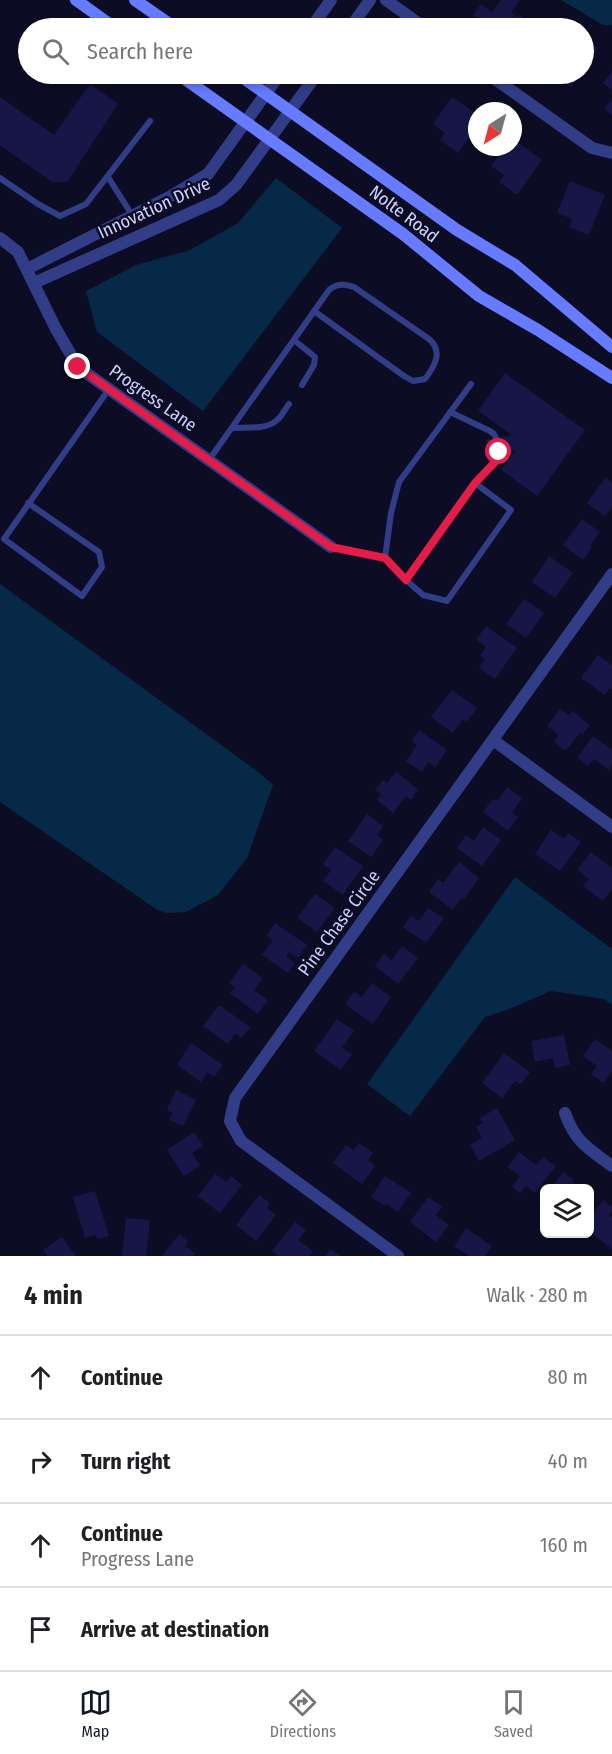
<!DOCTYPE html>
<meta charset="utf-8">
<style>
:root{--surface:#fff;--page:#f2f2f2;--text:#202124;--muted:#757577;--line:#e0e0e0;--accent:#111827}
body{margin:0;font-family:"Fira Sans Condensed",sans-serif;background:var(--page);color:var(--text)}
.controls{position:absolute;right:18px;bottom:18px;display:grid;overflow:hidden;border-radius:9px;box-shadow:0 3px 9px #0003}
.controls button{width:54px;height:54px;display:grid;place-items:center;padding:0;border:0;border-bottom:2px solid var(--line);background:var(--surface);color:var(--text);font:30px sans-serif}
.compass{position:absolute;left:468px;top:102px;width:54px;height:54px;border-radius:50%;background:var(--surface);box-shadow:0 3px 9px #0003;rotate:216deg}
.stop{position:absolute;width:18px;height:18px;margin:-14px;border:4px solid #e11d48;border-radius:50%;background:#fff}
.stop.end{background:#e11d48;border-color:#fff;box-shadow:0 2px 6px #0008}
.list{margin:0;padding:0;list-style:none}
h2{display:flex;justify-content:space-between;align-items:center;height:78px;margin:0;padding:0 24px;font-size:26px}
h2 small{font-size:20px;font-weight:400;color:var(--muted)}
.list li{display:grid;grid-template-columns:39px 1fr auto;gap:18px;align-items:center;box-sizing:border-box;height:84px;padding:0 24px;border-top:2px solid var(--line)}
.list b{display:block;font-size:22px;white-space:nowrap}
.list p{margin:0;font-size:20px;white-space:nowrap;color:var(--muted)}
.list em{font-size:20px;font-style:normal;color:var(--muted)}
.icon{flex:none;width:33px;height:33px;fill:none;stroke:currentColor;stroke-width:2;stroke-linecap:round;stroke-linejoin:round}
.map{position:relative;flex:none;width:612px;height:1256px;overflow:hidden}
.search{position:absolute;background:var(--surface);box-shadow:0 3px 9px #0003;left:18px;right:18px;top:18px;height:66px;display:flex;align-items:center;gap:15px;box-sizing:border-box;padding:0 21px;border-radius:33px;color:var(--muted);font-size:22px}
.sheet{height:414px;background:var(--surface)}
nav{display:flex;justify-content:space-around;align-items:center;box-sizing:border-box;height:84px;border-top:2px solid var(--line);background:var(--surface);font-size:16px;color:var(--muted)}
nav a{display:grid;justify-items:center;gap:3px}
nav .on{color:var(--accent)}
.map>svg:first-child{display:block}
.water{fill:#062948}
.building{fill:#181647}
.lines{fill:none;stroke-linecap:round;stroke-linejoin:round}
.lane{stroke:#323d88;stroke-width:6}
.street{stroke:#323d88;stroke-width:12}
.secondary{stroke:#667bff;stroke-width:12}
.route{stroke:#e11d48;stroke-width:8}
.labels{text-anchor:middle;stroke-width:5;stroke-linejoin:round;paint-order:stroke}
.street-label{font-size:18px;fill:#cfd1ff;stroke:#0c0c24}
</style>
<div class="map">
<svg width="612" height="1256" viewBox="0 0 612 1256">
<rect width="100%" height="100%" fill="#0c0c24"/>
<g class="water">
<path d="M561,0H612V25H603Z"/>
<path d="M276,178L342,228L203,411L97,332L86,291L136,265L190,250L238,223Z"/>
<path d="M0,584L257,771L273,785L247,858L218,895L186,912L167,913L156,909L0,802Z"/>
<path d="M515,877L612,949V1005L604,999L551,991L507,1010L485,1017L410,1116L367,1084Z"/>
</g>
<g class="building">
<path d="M501,0H520L511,12L517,17L519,15L532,24L528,28H492L473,15L481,4L492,12Z"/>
<path d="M586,40L598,48L584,69V44Z"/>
<path d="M612,71V90L603,83Z"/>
<path d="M560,74H580L571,87L557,77Z"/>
<path d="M90,84L118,104L67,182H52L0,145V97L54,135Z"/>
<path d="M452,97L477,114V126L458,153L440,140L445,133L433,124Z"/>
<path d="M612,99V115L604,109Z"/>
<path d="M513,139L542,160L517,195L499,182L504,175L491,166L505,147H513Z"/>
<path d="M570,181L605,195L589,235L569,227L572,219L557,213Z"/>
<path d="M505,373L585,430L537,496L501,470L516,450L489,454L486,440L512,435L478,411Z"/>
<path d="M605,478L612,483V507L605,516L587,503Z"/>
<path d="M582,519L600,532L590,545L592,547L583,560L563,545Z"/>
<path d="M549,556L573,573L555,598L532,582Z"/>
<path d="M524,599L544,613L526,638L506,624Z"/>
<path d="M486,626L517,648L495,679L479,668L485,659L480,656L486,647L476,640Z"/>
<path d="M598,655L612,665V689L610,688L605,695L581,678Z"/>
<path d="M452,690L477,708L467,722L463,719L453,733L431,717Z"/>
<path d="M560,709L569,715L572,711L590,725L582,735L580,733L566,751L554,742L559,735L547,726Z"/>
<path d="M419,730L447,750L435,767L428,762L422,772L406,761L417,745L412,741Z"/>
<path d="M593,736L612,750V765L609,770L594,759L588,766L577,758Z"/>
<path d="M396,772L418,789L411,800L406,796L393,813L377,800L381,794L375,790L383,780L387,783Z"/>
<path d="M507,787L522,798L512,813L518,817L508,831L483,812L493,799L497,801Z"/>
<path d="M367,814L383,826L377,835L383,840L371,857L348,841Z"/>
<path d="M483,827L501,840L482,866L457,848L466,835L474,841Z"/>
<path d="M551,830L564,839L568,833L581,842L560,871L535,854Z"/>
<path d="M335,847L363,866L343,895L323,881L331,870L323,864Z"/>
<path d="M591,852L612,868V889L603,901L583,886L589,879L577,870Z"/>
<path d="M459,862L479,878L463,900L461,898L453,910L429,892L438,879L443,883Z"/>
<path d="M315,894L335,908L317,932L297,918Z"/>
<path d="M428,908L444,918L426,943L403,927L411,916L419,921Z"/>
<path d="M275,923L307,945L298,958L289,952L286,957L295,963L288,973L262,955L273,940L266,936Z"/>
<path d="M402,946L418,958L398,984L375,966L384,954L392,960Z"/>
<path d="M243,964L263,978L254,990L268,1000L258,1014L230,993L235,988L229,983Z"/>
<path d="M372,983L391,997L373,1024L345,1004L354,992L362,997Z"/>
<path d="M219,1005L250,1027L242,1038L235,1034L228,1044L203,1026Z"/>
<path d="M337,1019L354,1031L342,1048L352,1054L341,1070L314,1051Z"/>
<path d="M564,1035L570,1065L555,1068L553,1058L535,1062L531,1041Z"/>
<path d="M595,1039L612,1051V1071L604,1083L591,1074L597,1066L583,1056Z"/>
<path d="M191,1043L223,1065L214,1077L207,1072L201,1082L177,1065Z"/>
<path d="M504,1053L530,1072L521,1084L515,1081L502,1098L482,1083Z"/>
<path d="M176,1090L196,1100L183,1126L169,1120L173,1113L167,1110Z"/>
<path d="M497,1108L515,1140L479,1161L470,1145L482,1138L476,1127L483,1123L480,1118Z"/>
<path d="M194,1132L203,1146L192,1153L200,1166L184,1176L167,1150Z"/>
<path d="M359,1143L373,1153L368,1160L375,1166L362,1184L333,1163L346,1145L354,1150Z"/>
<path d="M519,1152L536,1165L543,1157L556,1166L535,1193L526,1186L520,1193L512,1187L520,1176L508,1167Z"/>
<path d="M563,1172L574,1180L572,1182L581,1188H551Z"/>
<path d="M215,1174L227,1182L231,1176L242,1185L220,1213L198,1196Z"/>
<path d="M385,1176L411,1193L398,1212L387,1204L385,1206L371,1197Z"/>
<path d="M95,1191L109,1236L97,1239L96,1235L85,1238L73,1197Z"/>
<path d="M259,1195L270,1203L267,1208L276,1215L256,1241L236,1225Z"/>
<path d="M428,1197L442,1207L436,1215L449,1225L436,1242L410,1222Z"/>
<path d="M603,1200L612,1207V1211L609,1215L612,1217V1249L590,1232V1217Z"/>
<path d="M126,1218L150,1220L146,1256H122Z"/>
<path d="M295,1222L306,1230L298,1240L313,1251L309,1256H279L272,1251Z"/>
<path d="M466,1228L492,1246L485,1256H469L454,1246Z"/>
<path d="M179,1234L188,1241L185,1246L195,1253L193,1256H162Z"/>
<path d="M62,1237L76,1256H47L43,1250Z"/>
<path d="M330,1249L341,1256H325Z"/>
</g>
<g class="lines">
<g class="lane">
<path d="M108,177L132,215"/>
<path d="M0,178L38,204L60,216L86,204L150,121"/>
<path d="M294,340L315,357L314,365L302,385"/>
<path d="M450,412L490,431L494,434L496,438"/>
<path d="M232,428C245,427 267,430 277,420C282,416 285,409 289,404"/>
<path d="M209,460L329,290C337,283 345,284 354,287L429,339C444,352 434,367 425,379L413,381L404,376L314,311"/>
<path d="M475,483L496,461L499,452"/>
<path d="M28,503L99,552L102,567L82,596L4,539L109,389"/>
<path d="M331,547L385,558L406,580L423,595L447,601L511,510L475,483L406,580"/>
<path d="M385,558L391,513L399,482L471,384"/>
</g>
<g class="street">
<path d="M386,0L425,28"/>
<path d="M311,28L331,0"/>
<path d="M350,28L370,0"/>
<path d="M488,74L592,148L612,153"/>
<path d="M0,238L18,252L56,329L78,367L331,547"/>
<path d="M27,269L171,196L208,174L280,74"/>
<path d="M34,283L219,200L236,185L317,74"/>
<path d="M493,740L612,827"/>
<path d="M565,1113C575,1142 589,1149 612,1166"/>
<path d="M398,1256L241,1141L230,1121L235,1098L612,574"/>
</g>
<g class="secondary">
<path d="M76,0L115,28"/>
<path d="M135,0L175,28"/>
<path d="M178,74L403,234L479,296L538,330L612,378"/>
<path d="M238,74L457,230L515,265L612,347"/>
</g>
</g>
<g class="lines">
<path class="route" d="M78,367L331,547L385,558L406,580L475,483L496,461L499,452"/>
</g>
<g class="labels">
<g class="street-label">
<text transform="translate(154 208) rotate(-25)" y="6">Innovation Drive</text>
<text transform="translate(404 214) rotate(37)" y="6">Nolte Road</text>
<text transform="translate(153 398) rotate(35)" y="6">Progress Lane</text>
<text transform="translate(339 923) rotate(-54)" y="6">Pine Chase Circle</text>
</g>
</g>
</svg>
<div class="controls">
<button><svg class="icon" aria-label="layers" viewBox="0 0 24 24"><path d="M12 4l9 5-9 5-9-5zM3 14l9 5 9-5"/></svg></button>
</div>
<svg class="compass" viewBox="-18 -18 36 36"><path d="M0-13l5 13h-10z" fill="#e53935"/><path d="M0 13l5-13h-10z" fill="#757577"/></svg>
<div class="stop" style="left:499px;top:452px"></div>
<div class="stop end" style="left:78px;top:367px"></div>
<div class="search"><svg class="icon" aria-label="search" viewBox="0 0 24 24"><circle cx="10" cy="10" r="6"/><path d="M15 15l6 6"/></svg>Search here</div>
</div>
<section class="sheet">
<h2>4 min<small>Walk · 280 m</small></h2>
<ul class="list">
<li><svg class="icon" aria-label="ahead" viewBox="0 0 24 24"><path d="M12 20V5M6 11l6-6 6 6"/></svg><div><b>Continue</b></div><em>80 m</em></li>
<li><svg class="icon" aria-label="right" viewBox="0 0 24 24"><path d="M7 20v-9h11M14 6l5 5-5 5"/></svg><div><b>Turn right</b></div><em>40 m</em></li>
<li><svg class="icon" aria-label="ahead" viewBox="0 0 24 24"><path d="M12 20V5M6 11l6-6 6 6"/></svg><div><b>Continue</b><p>Progress Lane</p></div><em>160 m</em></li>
<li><svg class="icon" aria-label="arrive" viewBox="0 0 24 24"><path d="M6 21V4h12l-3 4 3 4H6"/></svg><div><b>Arrive at destination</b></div></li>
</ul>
</section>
<nav>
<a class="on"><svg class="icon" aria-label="map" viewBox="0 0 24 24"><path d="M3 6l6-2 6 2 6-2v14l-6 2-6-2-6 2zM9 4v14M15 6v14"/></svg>Map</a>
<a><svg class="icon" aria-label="directions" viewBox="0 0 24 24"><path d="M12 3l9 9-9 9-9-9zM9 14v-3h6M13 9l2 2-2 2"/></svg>Directions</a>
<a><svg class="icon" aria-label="saved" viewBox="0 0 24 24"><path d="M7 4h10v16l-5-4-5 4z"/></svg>Saved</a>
</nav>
